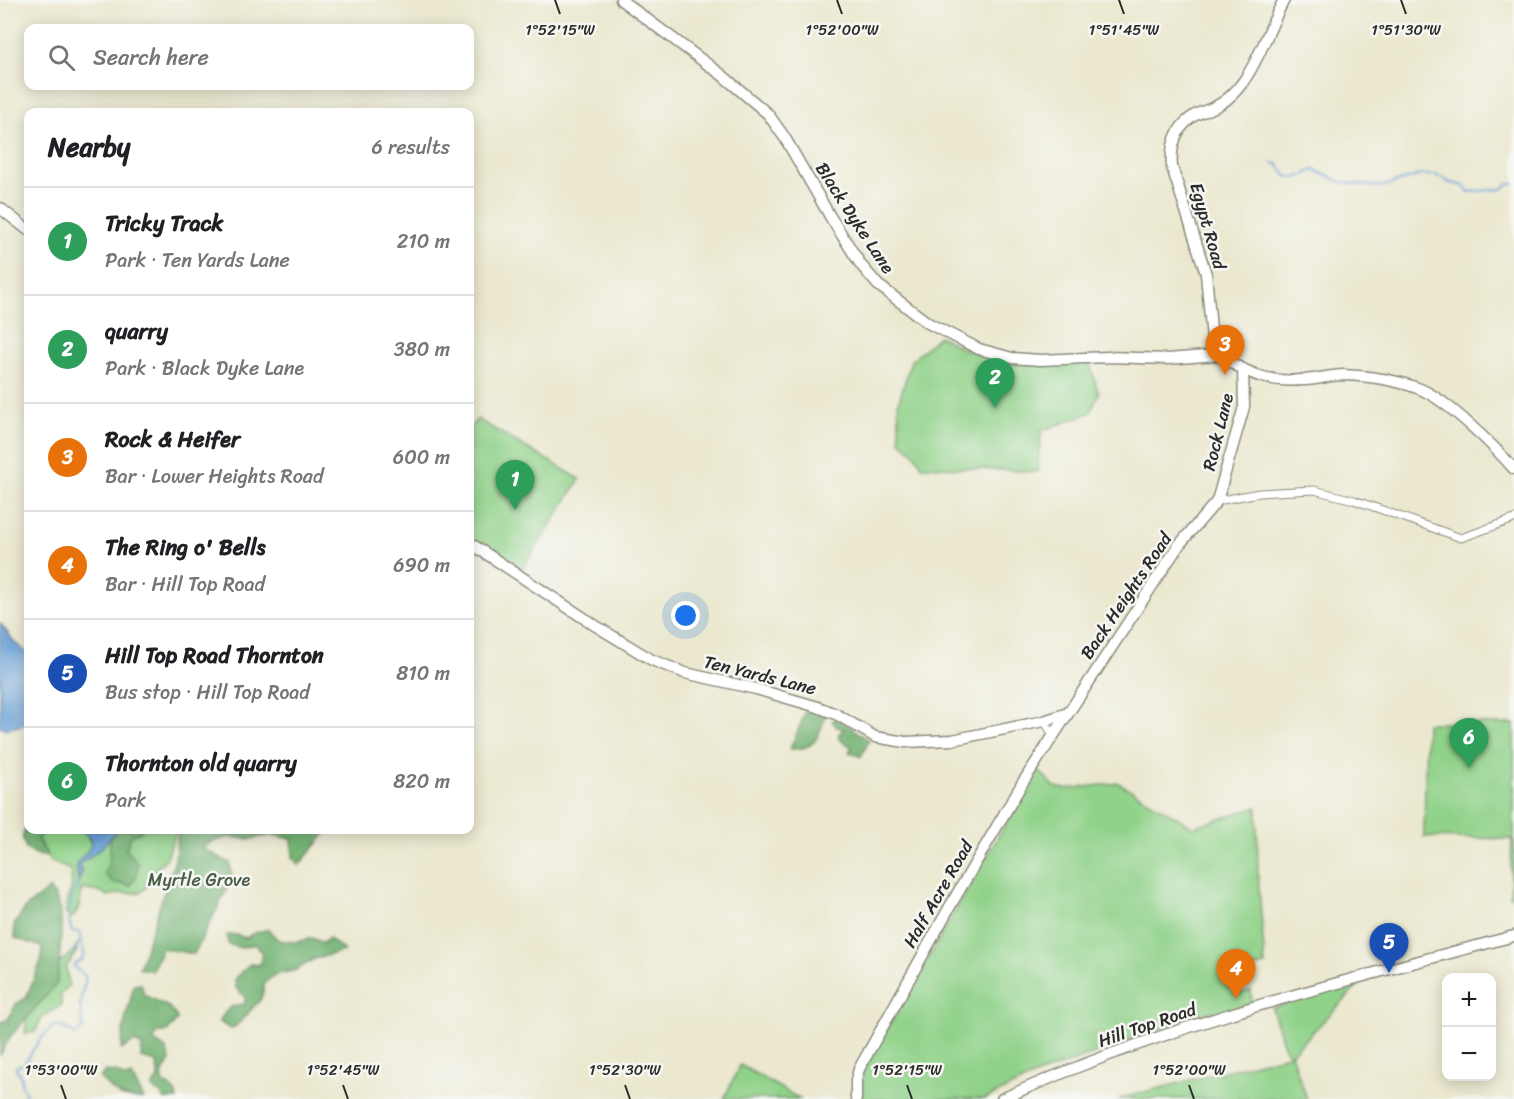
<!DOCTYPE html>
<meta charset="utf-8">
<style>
:root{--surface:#fff;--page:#f2f2f2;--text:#202124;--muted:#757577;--line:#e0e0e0;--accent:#b45309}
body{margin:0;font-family:Sriracha,sans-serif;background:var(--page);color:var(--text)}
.controls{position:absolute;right:18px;bottom:18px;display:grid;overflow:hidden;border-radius:12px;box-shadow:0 3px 15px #0003}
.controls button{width:54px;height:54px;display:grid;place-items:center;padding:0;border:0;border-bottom:2px solid var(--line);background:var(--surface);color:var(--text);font:30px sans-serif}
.you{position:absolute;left:686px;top:616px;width:21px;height:21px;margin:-15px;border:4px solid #fff;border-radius:50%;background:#1a73e8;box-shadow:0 0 0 9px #1a73e833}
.badge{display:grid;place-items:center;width:39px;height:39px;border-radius:50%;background:var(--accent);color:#fff;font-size:20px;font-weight:700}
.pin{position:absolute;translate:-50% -50px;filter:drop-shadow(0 2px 3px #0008)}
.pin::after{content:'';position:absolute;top:32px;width:21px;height:18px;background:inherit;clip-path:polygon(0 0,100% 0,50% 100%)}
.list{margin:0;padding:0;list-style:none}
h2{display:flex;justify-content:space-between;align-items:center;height:78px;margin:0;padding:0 24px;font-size:26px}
h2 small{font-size:20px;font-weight:400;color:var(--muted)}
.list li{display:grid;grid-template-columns:39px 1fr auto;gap:18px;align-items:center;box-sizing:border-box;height:108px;padding:0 24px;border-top:2px solid var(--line)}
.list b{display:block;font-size:22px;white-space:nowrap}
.list p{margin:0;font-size:20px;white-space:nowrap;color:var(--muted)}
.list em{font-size:20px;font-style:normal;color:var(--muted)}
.icon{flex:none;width:33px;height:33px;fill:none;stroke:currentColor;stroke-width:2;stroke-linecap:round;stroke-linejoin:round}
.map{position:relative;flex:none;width:1514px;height:1099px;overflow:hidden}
.search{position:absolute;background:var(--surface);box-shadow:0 3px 15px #0003;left:24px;top:24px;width:450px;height:66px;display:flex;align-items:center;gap:15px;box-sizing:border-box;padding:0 21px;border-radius:12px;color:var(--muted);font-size:22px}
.panel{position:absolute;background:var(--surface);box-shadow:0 3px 15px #0003;left:24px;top:108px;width:450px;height:726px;border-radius:12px}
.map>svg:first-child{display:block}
.green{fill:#90d289;stroke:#5e7e5a;stroke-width:1.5}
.forest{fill:#74b475;stroke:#507050;stroke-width:1.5}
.water{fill:#68a0d6;stroke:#4a6680;stroke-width:1.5}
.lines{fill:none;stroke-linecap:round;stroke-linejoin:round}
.stream{stroke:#68a0d6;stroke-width:2}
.street-casing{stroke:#8b8a7d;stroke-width:9}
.secondary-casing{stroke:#8b8a7d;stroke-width:13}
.street{stroke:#fff;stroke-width:7}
.secondary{stroke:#fff;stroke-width:10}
.ticks{fill:none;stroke:#2b2b2b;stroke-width:2}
.labels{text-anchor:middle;stroke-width:5;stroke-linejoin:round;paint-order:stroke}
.street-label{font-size:18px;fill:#2b2b2b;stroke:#f6f6f2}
.park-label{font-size:18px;fill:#495d47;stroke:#f6f6f2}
.ticks-label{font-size:15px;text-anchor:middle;fill:#2b2b2b;stroke:#f6f6f2;stroke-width:5;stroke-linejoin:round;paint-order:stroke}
</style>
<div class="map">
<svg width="1514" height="1099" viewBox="0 0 1514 1099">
<rect width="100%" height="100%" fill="#f6f6f2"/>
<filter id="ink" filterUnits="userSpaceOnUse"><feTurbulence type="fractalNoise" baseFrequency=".0167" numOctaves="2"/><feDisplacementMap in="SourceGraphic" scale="12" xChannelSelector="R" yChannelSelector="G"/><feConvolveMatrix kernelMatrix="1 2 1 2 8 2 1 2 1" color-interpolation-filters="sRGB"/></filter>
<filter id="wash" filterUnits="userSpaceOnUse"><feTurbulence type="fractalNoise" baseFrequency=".008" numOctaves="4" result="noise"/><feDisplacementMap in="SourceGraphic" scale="24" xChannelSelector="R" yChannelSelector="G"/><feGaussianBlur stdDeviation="1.35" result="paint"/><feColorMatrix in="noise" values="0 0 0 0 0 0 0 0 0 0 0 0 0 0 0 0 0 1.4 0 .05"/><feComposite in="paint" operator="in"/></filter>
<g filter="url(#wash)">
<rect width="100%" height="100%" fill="#ebe8cf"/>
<g class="green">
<path d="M939,336L964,349L1011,364L1089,362L1099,394L1090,413L1041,431L1038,472L922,466L915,454L900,441L898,404L911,361Z"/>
<path d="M477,419L580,479L519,574L470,542V428Z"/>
<path d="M1426,723L1514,724V896H1510L1512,839L1424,837Z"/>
<path d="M1037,769L1055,787L1066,789L1119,783L1193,827L1257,807L1258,874L1265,965L1232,974L1238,994L1251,990L1252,1004L1213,1015V1011L1109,1047L1102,1032L1095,1035L1101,1051L1039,1074L985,1099H862V1073Z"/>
<path d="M45,830H81L85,832L92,846L90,851L77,863V877L80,864L101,848L117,830H176L167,858L149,876L146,888L139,893H122L107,896L104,893L81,889C81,899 79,913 70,919L66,914L67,900L72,887L71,870L49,861L48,856L37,838Z"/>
<path d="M77,945V951L66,967L69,985L61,994V1005L42,1018L35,1032L25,1033L27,1017L57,983L59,962L69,956Z"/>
<path d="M1355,982L1359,985L1291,1054L1307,1099H1118L1291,1054L1285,1049L1272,1008Z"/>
<path d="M740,1065L800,1099H724Z"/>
</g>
<g class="forest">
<path d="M807,709L826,715C818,736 817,750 790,749Z"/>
<path d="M836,718L869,740L861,757L849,752L852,747L840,740L838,735L844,729L837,727L832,721Z"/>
<path d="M28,826V830H45L37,839L48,856H41L27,850C22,840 20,835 28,826Z"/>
<path d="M117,830H144L131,836L126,849L138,864L136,877L130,886L121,883H113L105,874L110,857V839Z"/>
<path d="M178,830H329L299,865L293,858L292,839L273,835L251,839L230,837L213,841L202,848L230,863L232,879L194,954L162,948L152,971L139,968L175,860Z"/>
<path d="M49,889L55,896L61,911V940L57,983L10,1037L0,1056V1023L8,1019L16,1004L26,998L41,961L42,947L15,938L14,925L26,907Z"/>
<path d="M268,929L278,940L296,942L312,938L323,943L329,938L344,951L314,959L296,970L274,975L265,983L261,999L238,1024L231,1029L219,1022C226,1009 230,1005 245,1004V997L236,988L235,979L250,964L260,965L262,953L255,944L241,948L228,944L227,935H237L246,938L252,934Z"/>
<path d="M141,984L144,995L169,1007L178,1019L167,1032H159L153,1040L166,1049L170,1060L163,1073L162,1083L174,1089L177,1099H163L162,1095L152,1088L158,1077L157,1062L141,1058L142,1046L134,1042L121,1050L124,1025L134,985Z"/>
<path d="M105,1071L116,1072L125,1078L132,1076L144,1099C119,1099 117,1095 100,1078Z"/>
</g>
<g class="water">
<path d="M0,623L16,644L28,653V724L6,729L0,727Z"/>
<path d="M81,830H117L101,848L80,864L82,872L78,883L77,863C88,850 100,844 81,830Z"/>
</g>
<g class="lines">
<g class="stream">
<path d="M1272,163L1278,164L1286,176L1296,178L1314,170L1341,182L1363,185L1380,187L1421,175H1435L1442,177L1448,182L1464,186L1468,192L1502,189L1508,184H1514"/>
<path d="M74,952L80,942"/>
<path d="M23,1099L26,1094L21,1083L22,1079L16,1068L19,1065H24C33,1050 40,1036 56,1025L71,1031L75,1036L83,1028L80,1004L86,977L74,967L75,964L82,960L84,954L79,932H72C65,913 71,900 78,883"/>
</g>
</g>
</g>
<g filter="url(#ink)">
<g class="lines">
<g class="street-casing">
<g id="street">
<path d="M1217,501L1259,493L1314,490L1354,500L1461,538L1514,519"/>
<path d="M1044,721L1054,736"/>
</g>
</g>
<g class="secondary-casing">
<g id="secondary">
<path d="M621,0L722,75L768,114L785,138L831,218L861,265L878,285L928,323L979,349L1012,358L1040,360L1108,357L1168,359L1217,355"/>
<path d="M0,208L28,230"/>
<path d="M1217,355L1212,339L1206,274L1172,167C1170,146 1176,127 1195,115C1203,111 1212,109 1220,104C1229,99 1237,90 1243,82C1261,57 1269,27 1284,0"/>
<path d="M1217,355C1249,373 1264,383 1303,380C1316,380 1330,375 1343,375C1368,376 1397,380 1420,389C1446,399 1495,447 1514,469"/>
<path d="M470,543L596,626L652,660L685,673L756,689L818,707L836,714L875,737L905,742L952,740L1044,721L1068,713"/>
<path d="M856,1099V1080L859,1069L953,901L1023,782L1179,545L1217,501L1244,407L1243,369"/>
<path d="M1002,1099C1166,1024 1341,982 1514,936"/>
</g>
</g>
<use href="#street" class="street"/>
<use href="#secondary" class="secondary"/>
</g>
</g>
<path class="ticks" d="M555,0L560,14M837,0L842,14M1119,0L1124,14M1401,0L1406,14M61,1085L66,1099M343,1085L348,1099M625,1085L630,1099M907,1085L912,1099M1189,1085L1194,1099"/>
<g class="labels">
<g class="street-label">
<text transform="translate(855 218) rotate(57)" y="6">Black Dyke Lane</text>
<text transform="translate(1208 226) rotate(74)" y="6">Egypt Road</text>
<text transform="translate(1218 432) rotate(-76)" y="6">Rock Lane</text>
<text transform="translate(1126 596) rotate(-56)" y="6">Back Heights Road</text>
<text transform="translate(760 675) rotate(14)" y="6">Ten Yards Lane</text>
<text transform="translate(938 894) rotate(-60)" y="6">Half Acre Road</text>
<text transform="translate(1147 1025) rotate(-19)" y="6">Hill Top Road</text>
</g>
<g class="park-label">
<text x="199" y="886">Myrtle Grove</text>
</g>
</g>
<g class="ticks-label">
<text x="560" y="35">1°52'15"W</text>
<text x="842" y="35">1°52'00"W</text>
<text x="1124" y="35">1°51'45"W</text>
<text x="1406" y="35">1°51'30"W</text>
<text x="61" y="1075">1°53'00"W</text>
<text x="343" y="1075">1°52'45"W</text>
<text x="625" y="1075">1°52'30"W</text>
<text x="907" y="1075">1°52'15"W</text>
<text x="1189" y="1075">1°52'00"W</text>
</g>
</svg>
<div class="controls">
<button>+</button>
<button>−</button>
</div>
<div class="you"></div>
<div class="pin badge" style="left:515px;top:510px;background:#2e9e5b">1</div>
<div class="pin badge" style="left:995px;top:408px;background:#2e9e5b">2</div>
<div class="pin badge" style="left:1225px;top:375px;background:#e8710a">3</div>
<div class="pin badge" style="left:1236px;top:999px;background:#e8710a">4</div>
<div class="pin badge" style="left:1389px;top:973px;background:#1a4fb4">5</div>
<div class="pin badge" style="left:1469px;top:768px;background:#2e9e5b">6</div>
<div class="search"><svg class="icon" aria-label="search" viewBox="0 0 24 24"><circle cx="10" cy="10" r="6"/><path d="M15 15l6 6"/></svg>Search here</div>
<section class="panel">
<h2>Nearby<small>6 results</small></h2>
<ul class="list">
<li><span class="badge" style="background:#2e9e5b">1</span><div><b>Tricky Track</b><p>Park · Ten Yards Lane</p></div><em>210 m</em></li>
<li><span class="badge" style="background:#2e9e5b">2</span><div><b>quarry</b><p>Park · Black Dyke Lane</p></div><em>380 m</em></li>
<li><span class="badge" style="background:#e8710a">3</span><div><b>Rock &amp; Heifer</b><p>Bar · Lower Heights Road</p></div><em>600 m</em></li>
<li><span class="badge" style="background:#e8710a">4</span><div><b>The Ring o' Bells</b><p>Bar · Hill Top Road</p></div><em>690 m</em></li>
<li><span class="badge" style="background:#1a4fb4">5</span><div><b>Hill Top Road Thornton</b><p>Bus stop · Hill Top Road</p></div><em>810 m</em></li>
<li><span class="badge" style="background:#2e9e5b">6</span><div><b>Thornton old quarry</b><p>Park</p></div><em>820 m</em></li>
</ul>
</section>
</div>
